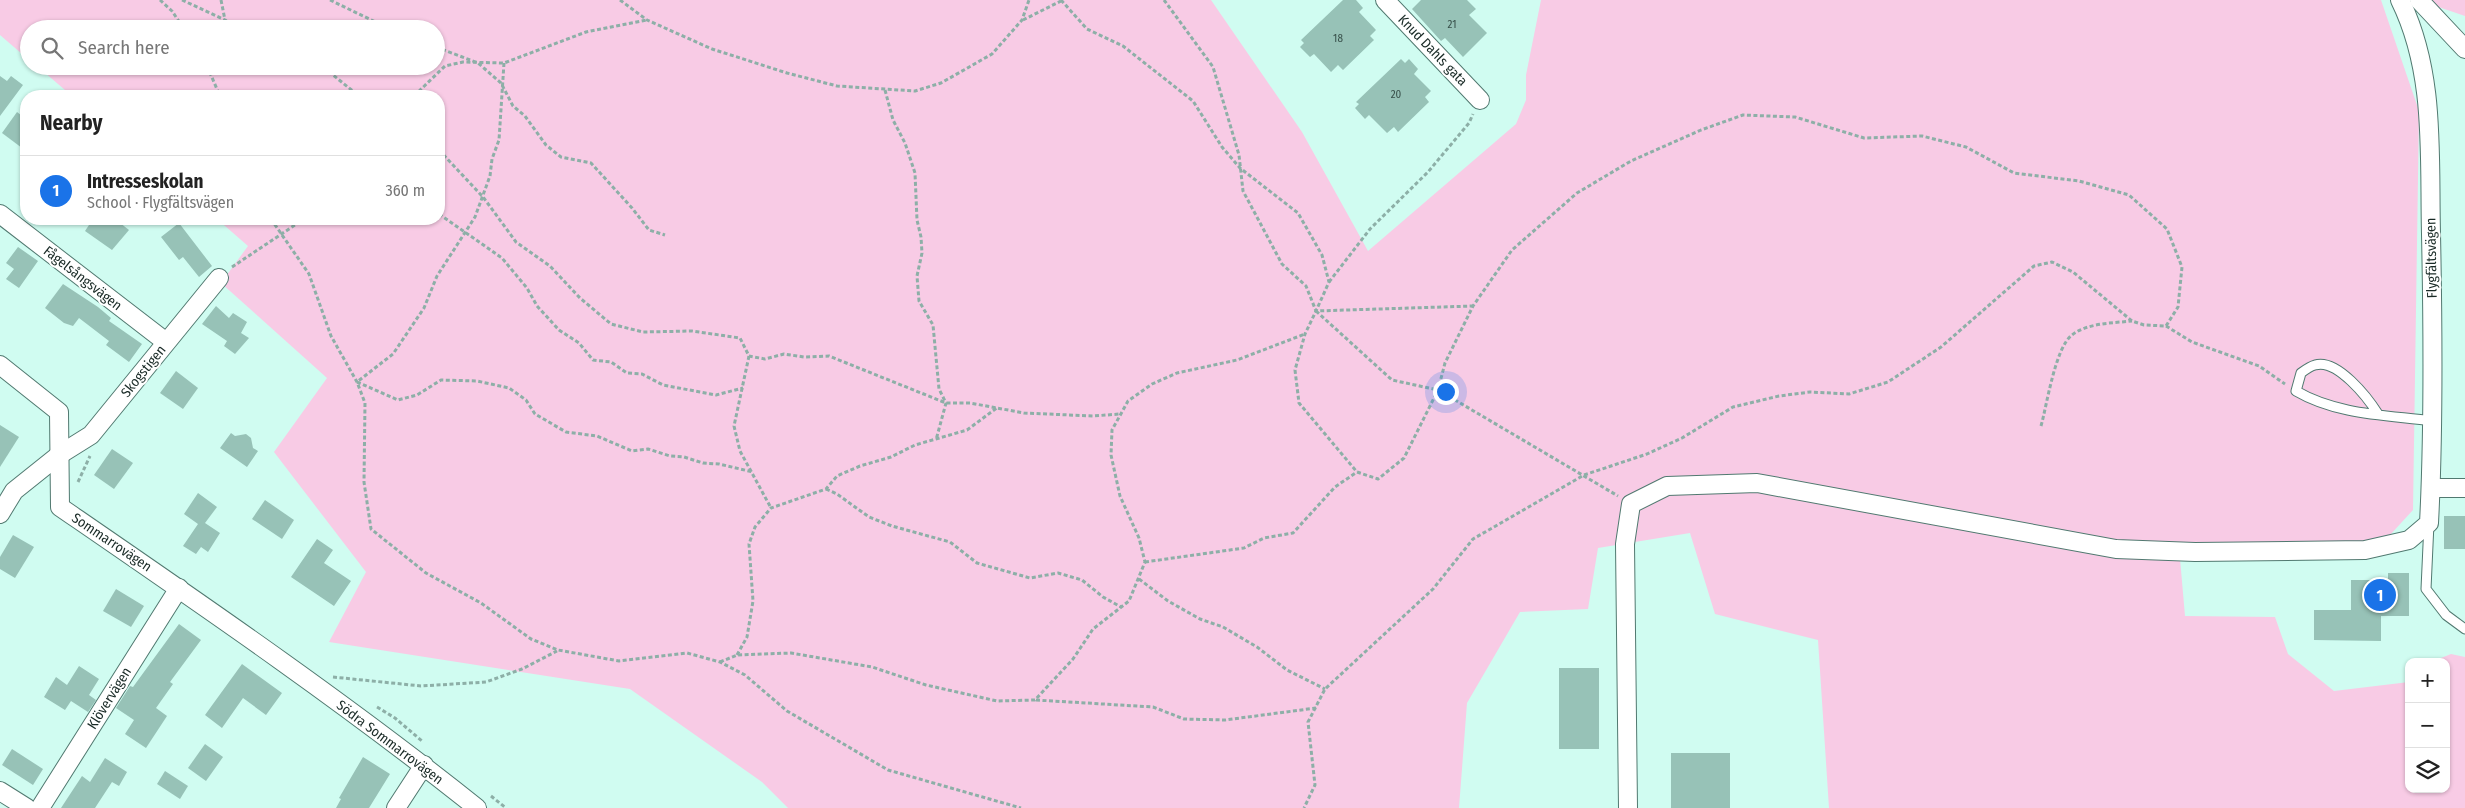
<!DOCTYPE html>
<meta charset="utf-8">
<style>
:root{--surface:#fff;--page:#f2f2f2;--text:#222;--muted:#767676;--line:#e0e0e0;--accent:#1a73e8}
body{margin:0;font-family:"Fira Sans Condensed",sans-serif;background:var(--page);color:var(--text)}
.controls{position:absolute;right:15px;bottom:15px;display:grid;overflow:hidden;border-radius:10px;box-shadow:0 1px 4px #0004}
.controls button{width:45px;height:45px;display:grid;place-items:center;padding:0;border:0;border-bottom:1px solid var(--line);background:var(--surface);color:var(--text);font:25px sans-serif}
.you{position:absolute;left:1445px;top:391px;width:18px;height:18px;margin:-12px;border:4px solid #fff;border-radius:50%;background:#1a73e8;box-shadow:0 0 0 8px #1a73e833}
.badge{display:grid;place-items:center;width:32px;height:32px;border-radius:50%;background:var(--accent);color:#fff;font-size:16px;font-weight:700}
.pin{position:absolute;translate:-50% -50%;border:2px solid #fff;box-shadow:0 1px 5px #0006}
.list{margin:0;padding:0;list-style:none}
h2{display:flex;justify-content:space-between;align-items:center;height:65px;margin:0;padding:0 20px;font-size:21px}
h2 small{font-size:16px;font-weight:400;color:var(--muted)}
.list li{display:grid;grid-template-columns:32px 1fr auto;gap:15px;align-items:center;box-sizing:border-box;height:70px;padding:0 20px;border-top:1px solid var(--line)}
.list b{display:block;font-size:19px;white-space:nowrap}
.list p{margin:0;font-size:16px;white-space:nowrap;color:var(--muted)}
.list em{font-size:16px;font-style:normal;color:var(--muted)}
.icon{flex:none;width:28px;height:28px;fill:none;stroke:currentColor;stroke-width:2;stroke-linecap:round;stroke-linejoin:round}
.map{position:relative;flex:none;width:2465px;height:808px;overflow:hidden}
.search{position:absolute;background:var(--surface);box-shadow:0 1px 4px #0004;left:20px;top:20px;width:425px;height:55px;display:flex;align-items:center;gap:12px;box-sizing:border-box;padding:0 18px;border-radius:28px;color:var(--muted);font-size:19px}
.panel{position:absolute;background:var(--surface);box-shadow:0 1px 4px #0004;left:20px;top:90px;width:425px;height:135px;border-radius:20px}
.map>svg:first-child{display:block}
.green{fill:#f8cbe5}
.building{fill:#97c2b7}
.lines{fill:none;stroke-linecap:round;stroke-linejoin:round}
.lane-casing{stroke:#517970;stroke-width:11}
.street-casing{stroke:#517970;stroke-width:20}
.path{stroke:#8dafa7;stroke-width:3;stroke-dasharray:4 2.5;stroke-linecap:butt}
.lane{stroke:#fff;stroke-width:9}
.street{stroke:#fff;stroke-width:18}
.labels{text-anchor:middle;stroke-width:4;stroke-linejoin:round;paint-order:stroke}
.number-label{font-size:11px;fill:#38504a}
.street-label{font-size:14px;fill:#192a26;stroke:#fff}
</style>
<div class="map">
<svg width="2465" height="808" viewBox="0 0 2465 808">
<rect width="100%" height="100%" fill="#d0fcf1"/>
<g class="green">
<path d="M0,0H1211L1302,132L1368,251L1516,124L1526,100V75L1541,0H2381L2419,111L2413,510L2390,535L2363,543L2179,547L2185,616L2275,617L2288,654L2334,691L2409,682V789H2446V662H2431L2451,654L2465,657V808H1829L1818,640L1715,614L1690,533L1598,548L1588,609L1520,612L1467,703L1459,808H788L762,782L630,689L329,642L366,572L274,452L327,378L221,283L248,246L217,219H439V96H72L37,66H436V29H29V60L0,35Z"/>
<path d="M2418,0H2465V16Z"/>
</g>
<g class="building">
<path d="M1343,0H1356L1363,8L1359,12L1376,30L1370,36L1374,40L1343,70L1338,65L1331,72L1314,54L1310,57L1300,47L1304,43L1301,40Z"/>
<path d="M1421,0H1467L1476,9L1469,15L1487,33L1463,57L1445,38L1441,41L1412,9Z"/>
<path d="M1401,59L1405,63L1409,59L1418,69L1414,74L1431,91L1425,97L1429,102L1398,132L1394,127L1387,133L1369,115L1365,119L1355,108L1359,104L1356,102Z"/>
<path d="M0,76L7,81L11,76L23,85L0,116Z"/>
<path d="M17,112L26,119V151L2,133Z"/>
<path d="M93,219H115L129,230L112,250L85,231Z"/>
<path d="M179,223L212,266L199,277L183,257L179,260L161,237Z"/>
<path d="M18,247L38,261L19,288L6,279L14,269L6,263Z"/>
<path d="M63,284L98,307L111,318L109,321L142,344L129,362L106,345L109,341L79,318L73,326L64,323L45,308Z"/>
<path d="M216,306L229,318L233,313L247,322L241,333L249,338L235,354L224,346L227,341L202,324Z"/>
<path d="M176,371L198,388L183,409L160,393Z"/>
<path d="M0,425L19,437L0,467Z"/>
<path d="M231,433L235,436L246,434L251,438L253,448L258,451L247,467L220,448Z"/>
<path d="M112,449L133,463L114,489L94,475Z"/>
<path d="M198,493L217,507L205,523L220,533L208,552L201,547L196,554L183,546L198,524L184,514Z"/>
<path d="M265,500L294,520L282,539L252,519Z"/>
<rect x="2444" y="516" width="21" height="33"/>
<path d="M13,535L34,547L15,578L0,569V557Z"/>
<path d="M317,539L333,550L324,563L351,581L334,606L291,577Z"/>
<path d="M2388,573H2409V616H2381V641L2314,640V610H2351V580H2388Z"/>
<path d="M116,589L144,606L131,627L103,611Z"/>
<path d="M179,624L201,640L170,682L173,684L156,708L167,716L146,748L125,734L134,720L116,708L130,686L133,687Z"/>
<path d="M242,664L282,693L266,715L243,698L222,728L205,715Z"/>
<path d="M79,666L99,679L89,695L96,700L88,712L71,701L65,710L44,697L56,677L67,685Z"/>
<rect x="1559" y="668" width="40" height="81"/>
<path d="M205,744L223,757L206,781L188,768Z"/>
<path d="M12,749L43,769L33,785L2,765Z"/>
<rect x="1671" y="753" width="59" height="55"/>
<path d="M363,757L390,774L369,808H336L341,799L339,798Z"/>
<path d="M105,758L127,772L119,786L112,782L95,808H61L82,776L90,782Z"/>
<path d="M165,771L188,786L180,799L157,784Z"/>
</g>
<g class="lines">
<g class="lane-casing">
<g id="lane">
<path d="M2378,414C2368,398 2337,358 2315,365C2311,366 2305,370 2301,373L2296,391C2337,415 2387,415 2432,421"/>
<path d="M2429,523L2426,589L2446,615L2465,629"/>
</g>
</g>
<g class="street-casing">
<g id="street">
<path d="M1385,0L1480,100"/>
<path d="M2419,0L2465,49"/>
<path d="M0,214L166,342"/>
<path d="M0,365L59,412L60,507C201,604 343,701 477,808"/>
<path d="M2431,488H2465"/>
<path d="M0,514L14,491L59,455L91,435L219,278"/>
<path d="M0,791L27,808"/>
<path d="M40,808L179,588"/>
<path d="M396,808L424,765"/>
<path d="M1628,808L1625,544L1631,504L1667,486L1757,483L2116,549L2195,552L2365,550L2409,540L2429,523C2434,427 2433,330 2431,234C2429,155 2436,73 2400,0"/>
</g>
</g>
<g class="path">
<path d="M160,0L172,11L184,29"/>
<path d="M182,0L225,20L237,29"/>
<path d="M221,0L225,20"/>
<path d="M330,0L390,29"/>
<path d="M620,0L647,20L712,49L787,73L837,86L915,91L941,83L992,54L1022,20L1029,0"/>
<path d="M1061,0L1087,29L1123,46L1193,101L1222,147L1240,168L1298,213L1322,255L1329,282L1316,311L1473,306"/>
<path d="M1164,0L1213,67L1239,155L1243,191L1282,264L1306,286L1316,311L1305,334L1295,370L1299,403L1357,472L1378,479L1404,458L1438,390L1445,363L1473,306L1512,250L1577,193L1631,161L1701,130L1743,115L1795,117L1864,138L1922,136L1966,147L2014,173L2079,181L2129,195L2167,229L2182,267L2178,307L2166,326L2144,325L2132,321L2073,272L2052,262L2034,266L1941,347L1888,382L1849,394L1810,392L1779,396L1733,407L1682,438L1647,454L1584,475L1473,539L1433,589L1325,689L1308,722L1315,785L1304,808"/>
<path d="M1023,20L1061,1"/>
<path d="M436,47L478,63L501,83L513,106L525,116L546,145L561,157L591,163L632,208L649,230L665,235"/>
<path d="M504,63L499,140L492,159L490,176L475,217L437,276L424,308L393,354L357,382L398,400L417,395L441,380L477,381L509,388L526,400L535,414L566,432L597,436L632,451L648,449L670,456L684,457L703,463L719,464L753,472"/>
<path d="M207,66L220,96"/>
<path d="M317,66L328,71L359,96"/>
<path d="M885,90L893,120L905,143L915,173L917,220L921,237L922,253L917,276L919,301L933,325L939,389L946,403L936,440"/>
<path d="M414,96L445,66L463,62L504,63L586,32L647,20"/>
<path d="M439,150L483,197L516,242L550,266L580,298L611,324L643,332L692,331L740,338L749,356L765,359L784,354L804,357L829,356L946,403H970L1024,413L1093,416L1120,414"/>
<path d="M439,214L502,258L527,288L537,306L559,330L579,343L593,360L611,362L627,373L642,374L663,385L716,395L743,388"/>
<path d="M271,219L309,274L331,336L357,382L365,403L364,482L371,529L426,573L481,603L531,639L558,650L619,661L687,653L720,662L745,675L787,711L888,770L1021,808"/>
<path d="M232,267L304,219"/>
<path d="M1329,282L1370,229L1428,172L1469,123L1473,114"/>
<path d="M1316,311L1392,380L1438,390L1618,496"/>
<path d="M2166,326L2192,342L2259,366L2285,384"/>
<path d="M749,356L734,426L740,451L771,508"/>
<path d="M2041,426C2047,405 2055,348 2072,335C2087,323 2113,323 2132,321"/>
<path d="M78,482L90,456"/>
<path d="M826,489L837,494L869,517L892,526L950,542L977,563L1030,578L1058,573L1082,580L1103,597L1121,607"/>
<path d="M1145,562L1244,548L1264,538L1293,533L1335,487L1357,472"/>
<path d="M1139,579L1168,601L1200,619L1223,627L1257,647L1287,670L1325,689"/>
<path d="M737,655L747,637L753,601L749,544L755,527L771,508L826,489L837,476L860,466L891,457L915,445L967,430L998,407"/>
<path d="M720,662L737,655L791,653L872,667L926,685L997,701L1035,700L1073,659L1093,629L1129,601L1145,562L1139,538L1120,496L1111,455L1112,430L1128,401L1152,384L1177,373L1237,360L1305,334"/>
<path d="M333,677L421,686L486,682L522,669L557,651"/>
<path d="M1036,700L1153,707L1184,719L1225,720L1316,708"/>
<path d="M377,707L395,718L422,741"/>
<path d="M491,796L506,808"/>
</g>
<use href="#lane" class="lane"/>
<use href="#street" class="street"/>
</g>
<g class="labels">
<g class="number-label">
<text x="1452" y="28">21</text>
<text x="1338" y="42">18</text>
<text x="1396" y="98">20</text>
</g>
<g class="street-label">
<text transform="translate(1433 50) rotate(46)" y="5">Knud Dahls gata</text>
<text transform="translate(2431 258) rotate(-91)" y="5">Flygfältsvägen</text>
<text transform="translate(83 278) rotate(38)" y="5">Fågelsångsvägen</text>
<text transform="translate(143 371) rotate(-51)" y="5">Skogstigen</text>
<text transform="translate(112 542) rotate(34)" y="5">Sommarrovägen</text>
<text transform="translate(109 698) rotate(-58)" y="5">Klövervägen</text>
<text transform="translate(390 742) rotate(37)" y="5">Södra Sommarrovägen</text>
</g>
</g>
</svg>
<div class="controls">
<button>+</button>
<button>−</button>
<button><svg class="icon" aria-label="layers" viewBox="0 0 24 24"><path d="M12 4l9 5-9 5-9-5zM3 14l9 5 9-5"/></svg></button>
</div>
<div class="you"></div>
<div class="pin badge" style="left:2380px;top:595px">1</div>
<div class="search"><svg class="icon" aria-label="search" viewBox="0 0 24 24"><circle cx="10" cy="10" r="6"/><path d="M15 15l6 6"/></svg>Search here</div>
<section class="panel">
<h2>Nearby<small></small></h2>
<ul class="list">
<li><span class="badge">1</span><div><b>Intresseskolan</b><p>School · Flygfältsvägen</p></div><em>360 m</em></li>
</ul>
</section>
</div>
